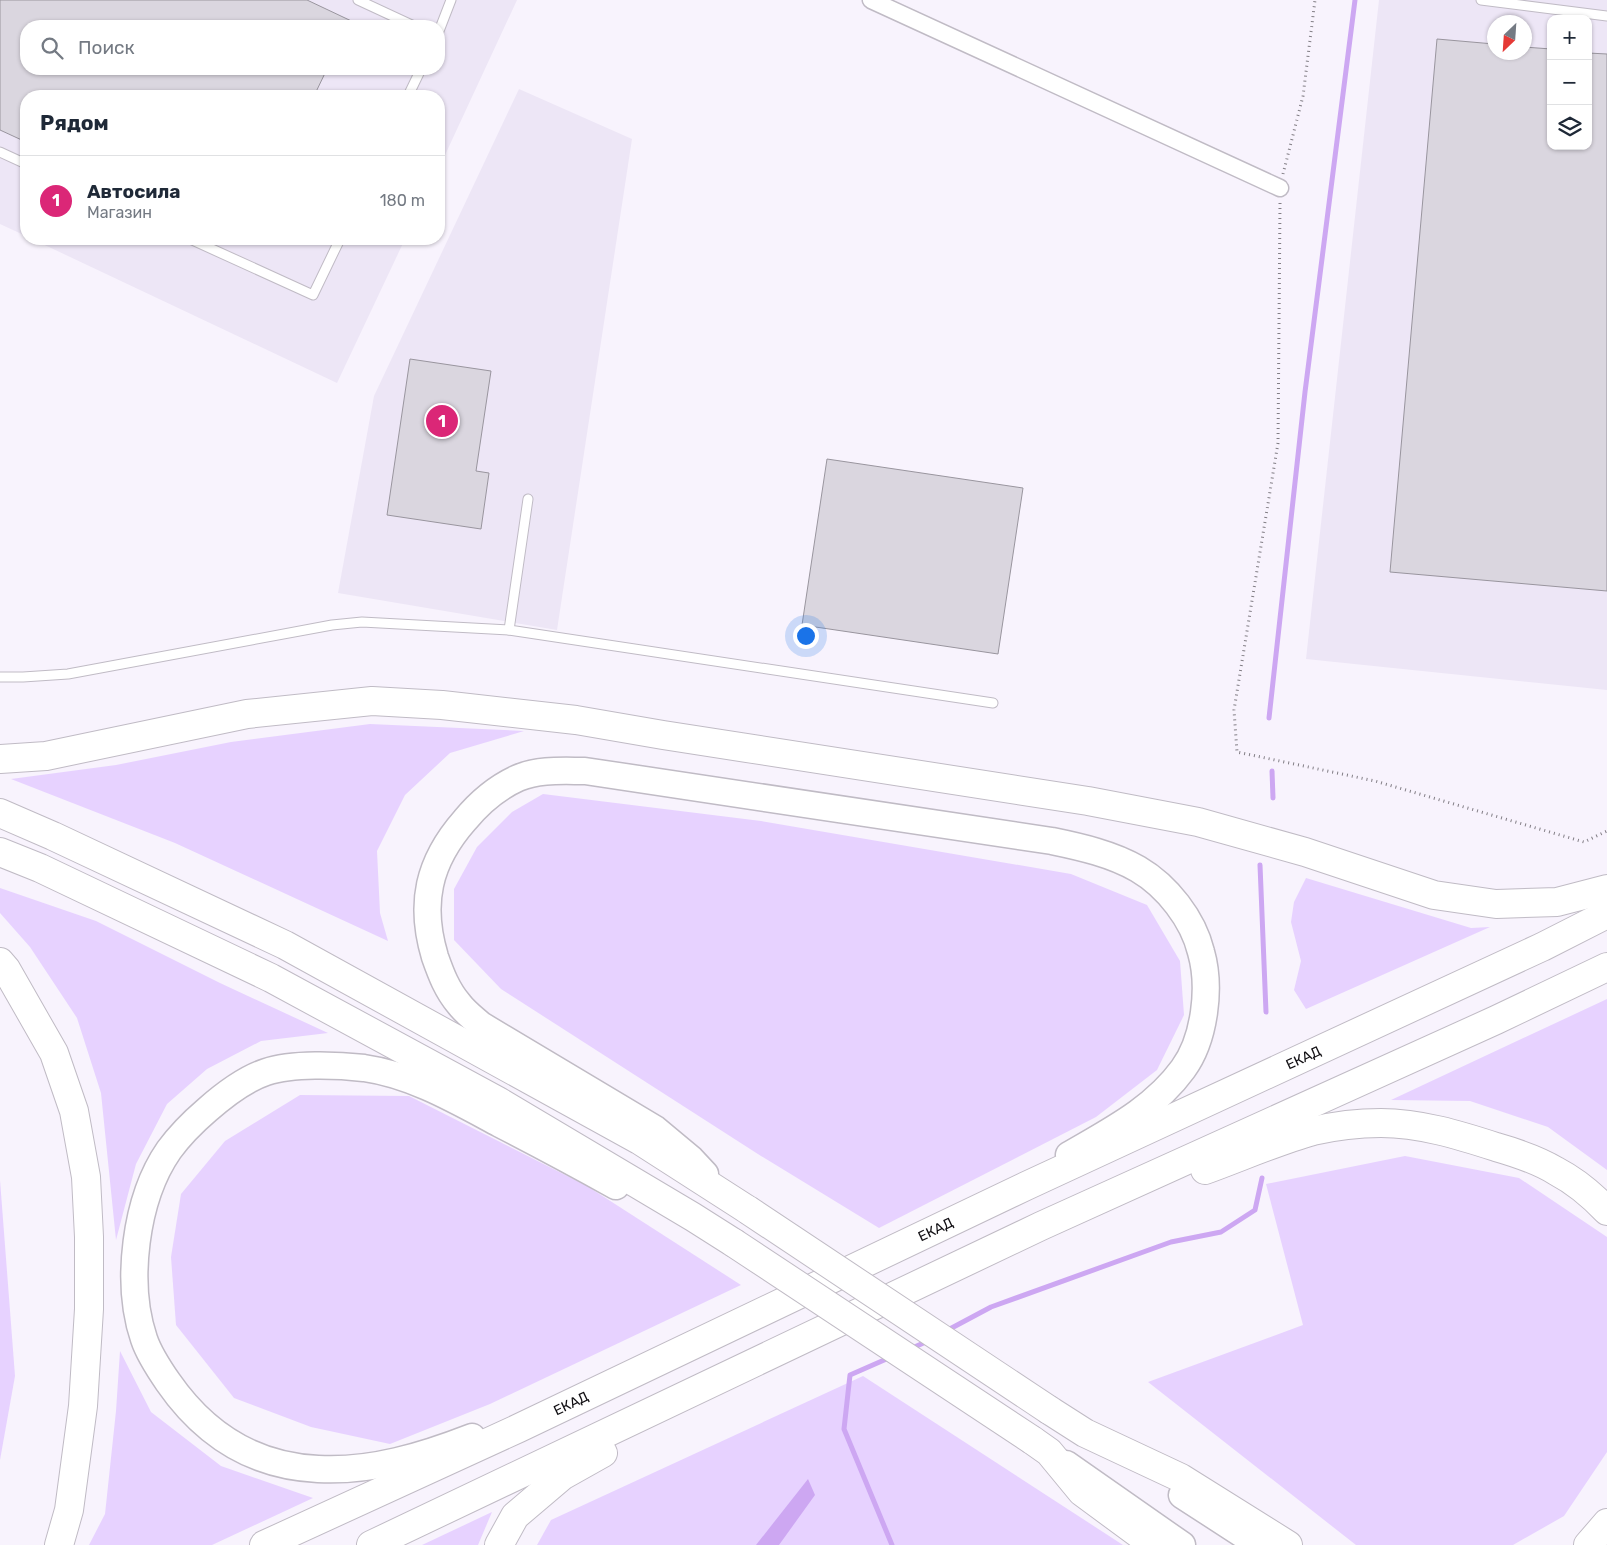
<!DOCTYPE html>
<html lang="ru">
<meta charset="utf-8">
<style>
:root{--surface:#fff;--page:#f6f6f7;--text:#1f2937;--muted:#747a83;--line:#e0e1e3;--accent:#db2777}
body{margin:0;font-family:Rubik,sans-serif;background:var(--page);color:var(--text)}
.controls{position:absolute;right:15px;top:15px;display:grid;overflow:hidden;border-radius:10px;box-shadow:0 1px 4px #0004}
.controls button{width:45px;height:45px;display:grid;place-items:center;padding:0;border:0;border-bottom:1px solid var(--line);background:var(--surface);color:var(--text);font:25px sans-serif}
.compass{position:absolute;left:1487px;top:15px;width:45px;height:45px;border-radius:50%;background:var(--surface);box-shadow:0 1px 4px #0004;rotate:205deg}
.you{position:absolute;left:805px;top:635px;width:18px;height:18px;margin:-12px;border:4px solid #fff;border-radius:50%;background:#1a73e8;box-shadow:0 0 0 8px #1a73e833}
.badge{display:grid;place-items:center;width:32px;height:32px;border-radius:50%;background:var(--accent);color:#fff;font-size:16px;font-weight:700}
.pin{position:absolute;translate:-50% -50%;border:2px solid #fff;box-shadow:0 1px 5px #0006}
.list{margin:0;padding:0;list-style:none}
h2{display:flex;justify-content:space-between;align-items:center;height:65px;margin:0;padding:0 20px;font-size:21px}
h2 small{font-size:16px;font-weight:400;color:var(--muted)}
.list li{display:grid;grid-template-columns:32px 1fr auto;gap:15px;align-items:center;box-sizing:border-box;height:90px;padding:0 20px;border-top:1px solid var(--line)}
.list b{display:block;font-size:19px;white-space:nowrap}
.list p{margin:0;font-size:16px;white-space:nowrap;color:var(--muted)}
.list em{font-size:16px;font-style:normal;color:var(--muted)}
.icon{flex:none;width:28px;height:28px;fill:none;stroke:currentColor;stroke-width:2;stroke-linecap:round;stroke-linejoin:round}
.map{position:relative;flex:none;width:1607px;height:1545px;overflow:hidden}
.search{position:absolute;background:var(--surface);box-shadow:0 1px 4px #0004;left:20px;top:20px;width:425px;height:55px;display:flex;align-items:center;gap:12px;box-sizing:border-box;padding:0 18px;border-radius:20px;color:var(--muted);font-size:19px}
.panel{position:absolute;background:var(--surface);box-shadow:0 1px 4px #0004;left:20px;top:90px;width:425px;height:155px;border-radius:20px}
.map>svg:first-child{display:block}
.built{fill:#ede6f6;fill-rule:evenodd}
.green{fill:#e7d2ff}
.water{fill:#cda7f2}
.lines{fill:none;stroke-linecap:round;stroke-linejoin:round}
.stream{stroke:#cda7f2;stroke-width:5}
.building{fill:#dad6df;stroke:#99959e}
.lane-casing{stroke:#c0bbc5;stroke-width:11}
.street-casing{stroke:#c0bbc5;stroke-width:19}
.primary-casing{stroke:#c0bbc5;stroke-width:29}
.highway-casing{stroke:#c0bbc5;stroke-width:30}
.path{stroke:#827e85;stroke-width:3;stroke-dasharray:1 4;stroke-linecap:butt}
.lane{stroke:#fff;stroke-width:9}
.street{stroke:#fff;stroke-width:16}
.primary{stroke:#fff;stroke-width:26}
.highway{stroke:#fff;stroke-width:28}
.highway-bridge-casing{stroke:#c0bbc5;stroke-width:30;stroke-linecap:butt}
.highway-bridge{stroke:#fff;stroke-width:28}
.labels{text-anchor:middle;stroke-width:4.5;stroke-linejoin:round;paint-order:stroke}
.street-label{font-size:14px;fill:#100e12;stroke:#f8f3fd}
</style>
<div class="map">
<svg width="1607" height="1545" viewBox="0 0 1607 1545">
<rect width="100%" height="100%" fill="#f8f3fd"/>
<g class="built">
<path d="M0,0H517L439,168V96H26V236L0,224ZM26,26H439V69H26Z"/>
<path d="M1379,0H1607V690L1306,659ZM1551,19H1588V146H1551ZM1494,22H1524V52H1494Z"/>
<path d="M519,89L632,139L557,630L338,593L374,396Z"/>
<path d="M32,239H405L337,383Z"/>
</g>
<g class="green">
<path d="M370,724L524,731L450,753L405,795L377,851L380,913L388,941L175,843L11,779L116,765L231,742Z"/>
<path d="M543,794L761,821L1071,874L1147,905L1180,961L1184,1015L1157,1070L1096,1117L879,1228L761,1156L501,989L454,940V889L477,847L512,812Z"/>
<path d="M1306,878L1471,928L1490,927L1306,1009L1294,990L1301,961L1291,922L1294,902Z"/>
<path d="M0,888L96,921L220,983L328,1033L261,1041L207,1069L167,1104L136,1164L116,1240L101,1093L77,1018L30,947L0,913Z"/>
<path d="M1607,999V1170L1548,1127L1470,1101L1391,1100Z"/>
<path d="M300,1095L409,1096L587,1186L741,1285L490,1404L390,1444L311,1427L234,1398L176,1325L171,1257L181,1194L225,1141Z"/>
<path d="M1405,1156L1519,1178L1607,1237V1452L1564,1516L1513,1545H1356L1148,1382L1303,1325L1266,1184Z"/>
<path d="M0,1180L15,1376L0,1460Z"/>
<path d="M120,1351L151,1412L221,1466L313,1498L212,1545H89L105,1514L116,1411Z"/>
<path d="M863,1376L1123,1545H537L551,1520Z"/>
<path d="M492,1512L478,1545H422Z"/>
</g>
<path class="water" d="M808,1479L815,1495L779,1545H756Z"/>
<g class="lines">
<g class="stream">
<path d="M1269,718L1305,392L1355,0"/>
<path d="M1272,771L1273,798"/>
<path d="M1260,865L1266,1012"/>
<path d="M946,1331L991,1307L1171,1242L1221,1232L1255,1210L1262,1178"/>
<path d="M910,1349L928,1341"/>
<path d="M891,1357L850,1375L844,1429L892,1545"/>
</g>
</g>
<g class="building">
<path d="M0,0H307L362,26H26V69H327L314,96H26V142L0,130Z"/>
<path d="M1437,39L1494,44V52H1524V47L1551,49V146H1588V53L1607,54V591L1390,572Z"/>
<path d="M410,359L491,371L476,471L489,473L481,529L387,515Z"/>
<path d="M827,459L1023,488L998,654L802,625Z"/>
</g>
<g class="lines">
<g class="lane-casing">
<g id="lane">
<path d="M358,0L414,26"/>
<path d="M1481,0L1607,16"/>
<path d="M439,31L451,0"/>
<path d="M408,96L421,69"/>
<path d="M0,152L26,164"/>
<path d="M190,239L313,295L340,239"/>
<path d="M509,630L528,499"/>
<path d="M0,677H23L68,674L332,625L362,622L509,630L993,703"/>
</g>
</g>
<g class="street-casing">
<path id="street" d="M871,0L1280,188"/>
</g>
<g class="primary-casing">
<g id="primary">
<path d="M705,1174L691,1159L655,1129L481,1025C473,1018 465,1012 459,1004C447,990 441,974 435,957C419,904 428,862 465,820C479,803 498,787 518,778C539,769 563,771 585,771L1052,841C1081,847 1112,854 1138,869C1167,886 1193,919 1201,952C1211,987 1205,1039 1183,1069C1154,1109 1110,1131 1069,1155"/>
<path d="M472,1437C423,1456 371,1472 318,1469C253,1466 204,1434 168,1382C159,1369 149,1354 144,1339C125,1283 135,1199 169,1150C180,1135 193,1122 207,1110C224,1095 245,1079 266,1072C292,1063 338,1065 364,1068C413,1075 457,1101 500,1124C539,1144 578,1165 616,1186"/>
<path d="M1066,1464L1182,1545"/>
<path d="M1182,1495L1259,1545"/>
</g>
</g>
<g class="highway-casing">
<g id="highway">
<path d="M0,759L46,756L247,714L372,701L442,705L576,720L663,735L1088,801L1198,822L1305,852L1434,895L1496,904L1557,902L1607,889"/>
<path d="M0,813L53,836L285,945L639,1140L748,1210"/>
<path d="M0,852L40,868L271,978L498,1101L693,1217L734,1243"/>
<path d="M0,962L6,969L54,1053L74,1111L86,1177L89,1237V1309L83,1406L69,1510L59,1545"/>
<path d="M1205,1170C1241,1157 1277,1141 1313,1131C1334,1126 1359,1123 1381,1123C1420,1123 1459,1135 1496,1147C1517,1153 1538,1160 1556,1171C1575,1181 1592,1195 1607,1211"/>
<path d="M1049,1410L1085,1433L1181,1478L1288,1545"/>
<path d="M1032,1440L1049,1452L1082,1492L1154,1545"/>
<path id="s1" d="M264,1545L519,1428L1026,1186L1542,947L1607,914"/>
<path d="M371,1545L1041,1226L1496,1020L1607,967"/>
<path d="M499,1545L515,1516L562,1476L603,1453"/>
<path d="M1588,1545L1607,1523"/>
</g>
</g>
<g class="path">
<path d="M1283,174L1303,96L1315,0"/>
<path d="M1280,203L1278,443L1234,710L1237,752L1375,781L1584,842L1607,831"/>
</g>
<use href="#lane" class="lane"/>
<use href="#street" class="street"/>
<use href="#primary" class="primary"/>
<use href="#highway" class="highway"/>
<g class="highway-bridge-casing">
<g id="highway-bridge">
<path d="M748,1210L1049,1410"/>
<path d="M734,1243L1032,1440"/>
</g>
</g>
<use href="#highway-bridge" class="highway-bridge"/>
</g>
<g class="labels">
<g class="street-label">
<text dy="5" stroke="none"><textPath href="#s1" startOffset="1148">ЕКАД</textPath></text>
<text dy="5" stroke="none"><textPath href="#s1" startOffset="742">ЕКАД</textPath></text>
<text dy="5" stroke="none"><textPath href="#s1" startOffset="338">ЕКАД</textPath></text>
</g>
</g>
</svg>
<div class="controls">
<button>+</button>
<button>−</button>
<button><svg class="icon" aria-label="layers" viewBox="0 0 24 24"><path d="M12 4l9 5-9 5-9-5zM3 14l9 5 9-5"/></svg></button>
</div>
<svg class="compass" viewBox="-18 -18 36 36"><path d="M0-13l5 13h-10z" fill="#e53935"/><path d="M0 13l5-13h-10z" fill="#747a83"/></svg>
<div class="you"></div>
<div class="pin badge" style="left:442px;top:421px">1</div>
<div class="search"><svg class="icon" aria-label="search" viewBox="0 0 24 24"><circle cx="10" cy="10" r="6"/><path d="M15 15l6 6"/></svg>Поиск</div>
<section class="panel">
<h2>Рядом<small></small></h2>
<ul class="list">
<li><span class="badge">1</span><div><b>Автосила</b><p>Магазин</p></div><em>180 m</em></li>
</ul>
</section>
</div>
